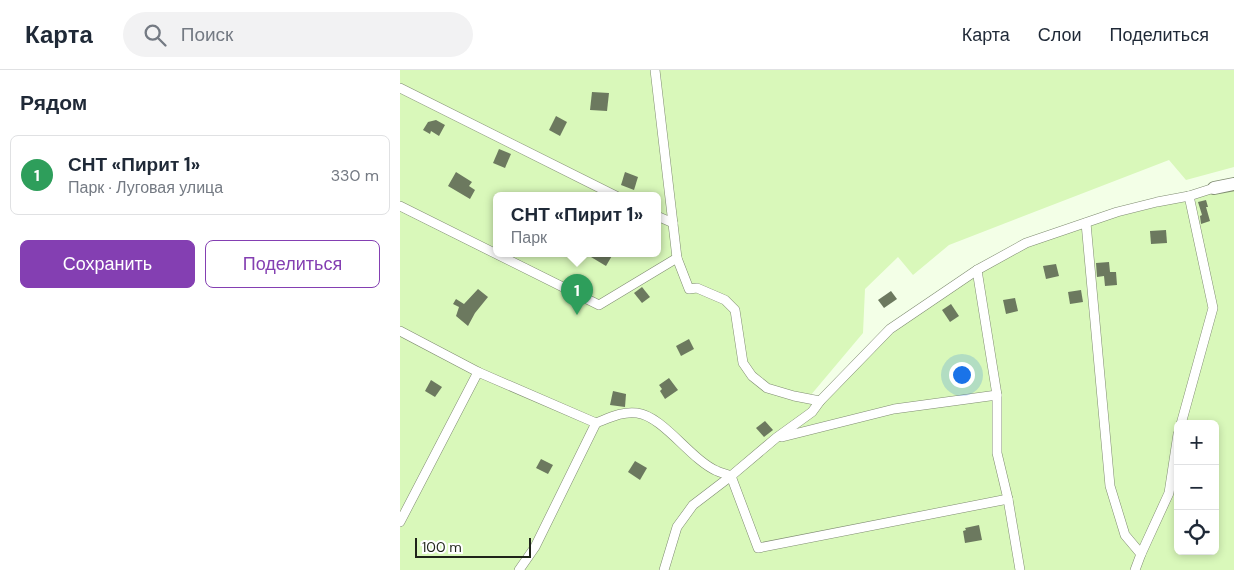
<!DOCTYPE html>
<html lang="ru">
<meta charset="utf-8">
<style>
:root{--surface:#fff;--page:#f2f2f3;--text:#1f2937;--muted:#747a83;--line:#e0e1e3;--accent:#843fb2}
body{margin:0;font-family:"DM Sans",sans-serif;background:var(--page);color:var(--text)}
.controls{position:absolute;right:15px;bottom:15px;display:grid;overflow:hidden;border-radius:8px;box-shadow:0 2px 8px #0003}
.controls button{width:45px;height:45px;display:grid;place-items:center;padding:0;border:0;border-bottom:1px solid var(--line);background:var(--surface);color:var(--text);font:25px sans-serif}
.scale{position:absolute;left:15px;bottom:12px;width:116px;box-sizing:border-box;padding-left:5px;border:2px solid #1f2419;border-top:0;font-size:14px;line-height:18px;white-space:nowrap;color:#1f2419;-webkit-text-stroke:4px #fff;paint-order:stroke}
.you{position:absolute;left:561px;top:304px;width:18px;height:18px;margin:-12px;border:4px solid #fff;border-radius:50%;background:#1a73e8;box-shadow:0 0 0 8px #1a73e833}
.badge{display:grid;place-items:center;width:32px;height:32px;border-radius:50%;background:var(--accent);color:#fff;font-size:16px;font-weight:700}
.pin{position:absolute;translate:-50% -41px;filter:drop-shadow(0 1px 2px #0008)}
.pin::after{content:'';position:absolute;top:26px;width:18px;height:15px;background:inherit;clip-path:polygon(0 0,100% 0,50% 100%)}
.popup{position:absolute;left:93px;top:122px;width:168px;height:65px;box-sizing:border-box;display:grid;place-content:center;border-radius:8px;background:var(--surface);filter:drop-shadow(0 1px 4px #0005);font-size:16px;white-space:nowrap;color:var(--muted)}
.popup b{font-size:19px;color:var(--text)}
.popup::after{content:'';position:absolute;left:50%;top:100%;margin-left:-10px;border:10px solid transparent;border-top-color:var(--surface)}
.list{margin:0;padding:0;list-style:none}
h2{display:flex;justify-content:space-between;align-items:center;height:65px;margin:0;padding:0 20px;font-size:21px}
h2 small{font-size:16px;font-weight:400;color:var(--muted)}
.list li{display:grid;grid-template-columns:32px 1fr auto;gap:15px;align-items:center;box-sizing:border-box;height:80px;margin:0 10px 10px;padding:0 10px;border:1px solid var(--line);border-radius:8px}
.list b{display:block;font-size:19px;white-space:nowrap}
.list p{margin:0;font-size:16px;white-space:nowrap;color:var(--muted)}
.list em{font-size:16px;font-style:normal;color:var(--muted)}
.actions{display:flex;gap:10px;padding:15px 20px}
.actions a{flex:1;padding:11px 0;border:1px solid var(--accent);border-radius:8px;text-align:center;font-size:18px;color:var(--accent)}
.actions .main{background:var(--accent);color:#fff}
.icon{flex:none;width:28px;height:28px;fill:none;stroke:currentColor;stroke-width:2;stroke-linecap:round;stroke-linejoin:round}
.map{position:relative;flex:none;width:834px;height:500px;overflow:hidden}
header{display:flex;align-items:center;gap:30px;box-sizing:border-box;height:70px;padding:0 25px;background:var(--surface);border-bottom:1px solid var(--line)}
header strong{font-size:24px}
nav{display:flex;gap:28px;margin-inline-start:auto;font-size:18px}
.search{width:350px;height:45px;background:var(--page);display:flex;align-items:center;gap:12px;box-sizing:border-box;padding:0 18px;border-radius:28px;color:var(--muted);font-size:19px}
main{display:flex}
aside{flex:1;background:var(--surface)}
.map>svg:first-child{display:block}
.green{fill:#d9f8ba;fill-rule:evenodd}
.building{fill:#6c795f}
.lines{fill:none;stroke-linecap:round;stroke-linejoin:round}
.street-casing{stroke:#7f8c71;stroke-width:10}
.secondary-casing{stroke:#7f8c71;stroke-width:14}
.street{stroke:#fff;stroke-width:9}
.secondary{stroke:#fff;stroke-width:12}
</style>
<header>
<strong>Карта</strong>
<div class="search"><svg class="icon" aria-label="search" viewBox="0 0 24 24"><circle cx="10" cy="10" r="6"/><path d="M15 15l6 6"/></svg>Поиск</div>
<nav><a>Карта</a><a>Слои</a><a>Поделиться</a></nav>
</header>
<main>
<aside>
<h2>Рядом<small></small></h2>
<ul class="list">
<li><span class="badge" style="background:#2e9e5b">1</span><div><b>СНТ «Пирит 1»</b><p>Парк · Луговая улица</p></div><em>330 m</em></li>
</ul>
<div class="actions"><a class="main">Сохранить</a><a>Поделиться</a></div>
</aside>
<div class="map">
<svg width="834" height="500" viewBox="0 0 834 500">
<rect width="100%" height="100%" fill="#f3ffe7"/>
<path class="green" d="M0,0H834V97L786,110L769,90L549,175L513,205L498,187L465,219L463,263L410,326L421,332L480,273L569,206L630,174L695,152L834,118V500H0ZM97,126H257V184H97ZM778,354H815V481H778Z"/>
<g class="building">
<path d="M192,22L209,23L207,41L190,40Z"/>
<path d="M156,46L167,52L160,66L149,60Z"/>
<path d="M36,50L45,55L39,66L31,61L30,64L23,60L28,52Z"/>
<path d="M99,79L111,84L105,98L93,93Z"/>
<path d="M56,102L72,112L69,116L75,120L70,129L48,116Z"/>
<path d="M225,102L238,107L234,120L221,115Z"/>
<path d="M806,130L808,137H806L810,151L801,154L800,146L802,145L798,132Z"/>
<path d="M766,160L767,173L751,174L750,161Z"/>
<path d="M186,184H213L206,196Z"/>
<path d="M709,192L710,202H716L717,215L705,216L704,206L697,207L696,193Z"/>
<path d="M656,194L659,206L646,209L643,196Z"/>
<path d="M242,217L250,227L242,233L234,223Z"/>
<path d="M78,219L88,227L75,243L68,256L56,246L59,237L53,234L56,229L64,234Z"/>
<path d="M681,220L683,232L670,234L668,222Z"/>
<path d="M491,221L497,229L484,238L478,230Z"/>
<path d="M615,228L618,241L606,244L603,230Z"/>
<path d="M551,234L559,246L550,252L542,240Z"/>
<path d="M289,269L294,279L281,286L276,276Z"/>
<path d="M269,308L278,320L265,329L260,321L262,319L259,315Z"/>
<path d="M31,310L42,317L35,327L25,321Z"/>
<path d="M213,321L226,324L225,337L210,335Z"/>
<path d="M365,351L373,360L364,367L356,358Z"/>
<path d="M141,389L153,395L148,404L136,398Z"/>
<path d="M235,391L247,398L240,410L228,402Z"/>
<path d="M579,455L582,470L565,473L563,461L566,460L565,458Z"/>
</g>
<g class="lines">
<g class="street-casing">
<g id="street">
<path d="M255,0L277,188L289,219L297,218L325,230L335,240L343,293L352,306L367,318L394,326L420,331"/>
<path d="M0,18L216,126"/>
<path d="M0,136L199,235L277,188"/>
<path d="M257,146L273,153"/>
<path d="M686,153L710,416L725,465L741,484L735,500"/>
<path d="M577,200L597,325V383L608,429L620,500"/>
<path d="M0,261L78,302L196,353C209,348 222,341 237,343C263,346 291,390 317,401C321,403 327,404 331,406L358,478L608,429"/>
<path d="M781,354L813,238L789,126"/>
<path d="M382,367L494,339L597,325"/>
<path d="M0,452L78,302"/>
<path d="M741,484L769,423L778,364"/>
<path d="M119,500L135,477L196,353"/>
<path d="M264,500L277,457L293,435L331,406L376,368L412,342L420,331L490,259L577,200L626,173L717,142L757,132L789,126L814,118"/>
</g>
</g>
<g class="secondary-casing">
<path id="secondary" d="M814,118L834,114"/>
</g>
<use href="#street" class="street"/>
<use href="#secondary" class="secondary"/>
</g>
</svg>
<div class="controls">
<button>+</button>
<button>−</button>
<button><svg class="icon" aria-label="locate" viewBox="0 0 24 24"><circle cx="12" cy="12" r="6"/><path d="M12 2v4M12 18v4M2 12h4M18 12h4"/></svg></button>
</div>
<div class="scale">100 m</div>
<div class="you"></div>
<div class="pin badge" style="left:177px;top:245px;background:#2e9e5b">1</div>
<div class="popup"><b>СНТ «Пирит 1»</b>Парк</div>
</div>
</main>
